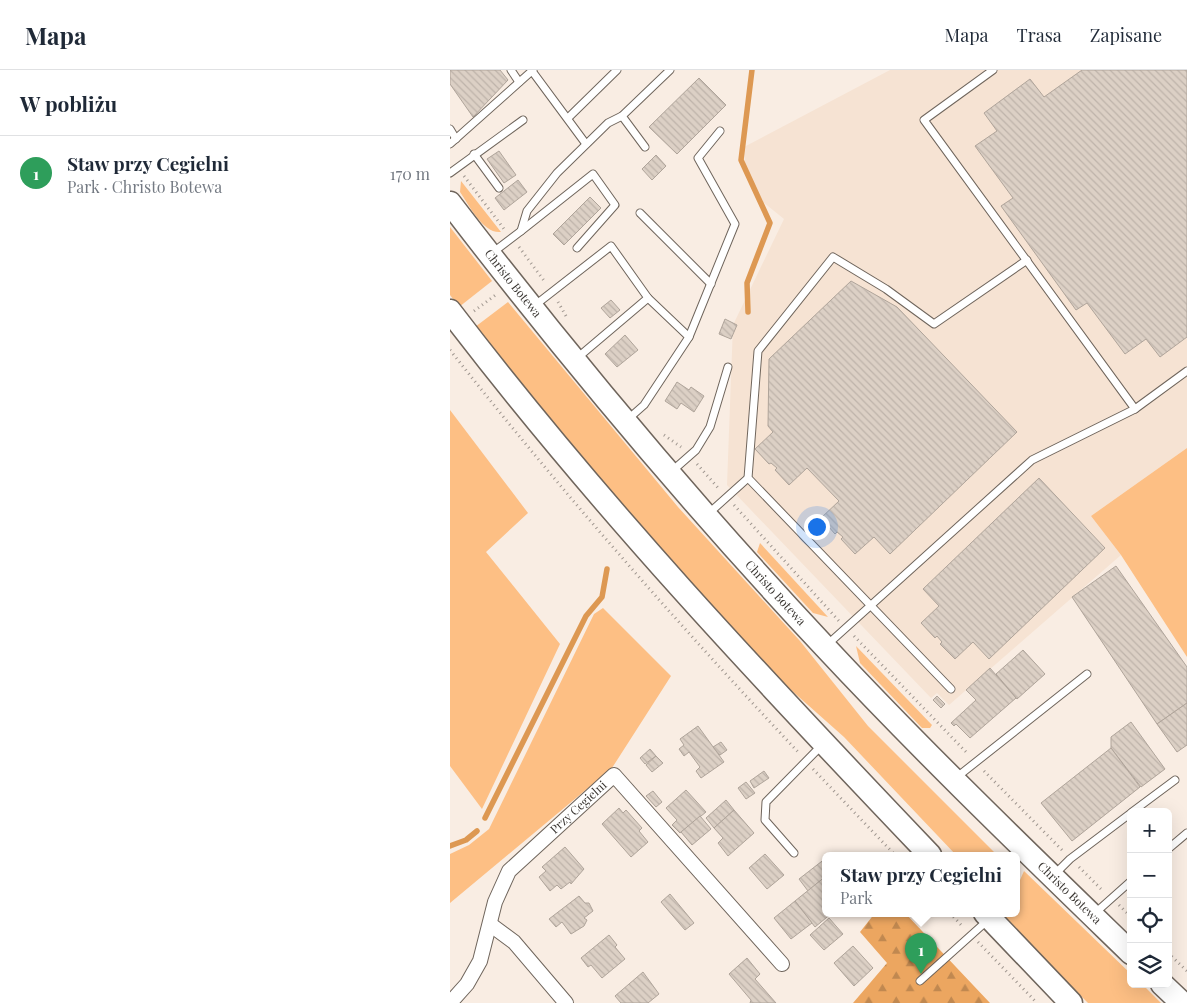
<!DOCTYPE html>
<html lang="pl">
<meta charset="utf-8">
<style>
:root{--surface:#fff;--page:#f2f2f3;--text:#1f2937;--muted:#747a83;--line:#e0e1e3;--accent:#0b8043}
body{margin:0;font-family:"Playfair Display",serif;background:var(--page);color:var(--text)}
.controls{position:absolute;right:15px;bottom:15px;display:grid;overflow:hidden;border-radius:8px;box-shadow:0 5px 20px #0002}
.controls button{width:45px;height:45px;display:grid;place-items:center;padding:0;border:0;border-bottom:1px solid var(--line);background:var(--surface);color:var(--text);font:25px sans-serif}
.you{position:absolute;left:366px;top:456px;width:18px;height:18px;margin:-12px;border:4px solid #fff;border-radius:50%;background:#1a73e8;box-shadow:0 0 0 8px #1a73e833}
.badge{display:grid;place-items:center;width:32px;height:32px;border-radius:50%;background:var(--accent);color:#fff;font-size:16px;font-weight:700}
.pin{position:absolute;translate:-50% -41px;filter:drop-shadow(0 1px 2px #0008)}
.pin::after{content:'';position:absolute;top:26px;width:18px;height:15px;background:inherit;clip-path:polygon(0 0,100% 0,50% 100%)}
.popup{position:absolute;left:372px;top:782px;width:198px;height:65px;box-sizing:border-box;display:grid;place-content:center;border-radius:8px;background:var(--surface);filter:drop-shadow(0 1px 4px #0005);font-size:16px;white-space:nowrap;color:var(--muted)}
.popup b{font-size:19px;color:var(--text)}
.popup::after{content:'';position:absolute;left:50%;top:100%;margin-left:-10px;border:10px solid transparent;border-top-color:var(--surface)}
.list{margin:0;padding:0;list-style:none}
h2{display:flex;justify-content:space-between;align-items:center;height:65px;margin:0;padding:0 20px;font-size:21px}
h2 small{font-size:16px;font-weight:400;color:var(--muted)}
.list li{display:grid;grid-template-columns:32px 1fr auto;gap:15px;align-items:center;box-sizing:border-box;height:75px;padding:0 20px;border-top:1px solid var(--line)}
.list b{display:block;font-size:19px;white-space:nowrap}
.list p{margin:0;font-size:16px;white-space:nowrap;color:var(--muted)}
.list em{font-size:16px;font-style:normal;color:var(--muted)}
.icon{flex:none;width:28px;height:28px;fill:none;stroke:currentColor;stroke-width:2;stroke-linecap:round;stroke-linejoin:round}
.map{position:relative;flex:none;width:737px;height:933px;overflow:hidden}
header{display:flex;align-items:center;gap:30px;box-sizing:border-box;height:70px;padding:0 25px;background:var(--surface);border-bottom:1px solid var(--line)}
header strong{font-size:24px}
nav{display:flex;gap:28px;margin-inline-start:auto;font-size:18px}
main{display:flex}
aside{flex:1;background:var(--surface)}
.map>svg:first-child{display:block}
.built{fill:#f6e3d3}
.green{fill:#fdbf84}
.forest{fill:url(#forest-firs)}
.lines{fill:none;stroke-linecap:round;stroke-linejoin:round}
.stream{stroke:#dd9852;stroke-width:5.5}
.building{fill:url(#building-back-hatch);stroke:#afa49a}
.lane-casing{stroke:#6f655c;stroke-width:9}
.street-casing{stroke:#6f655c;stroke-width:16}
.primary-casing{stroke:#6f655c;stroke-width:25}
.path{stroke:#9f968f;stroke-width:3;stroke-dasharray:1 4;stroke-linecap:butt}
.lane{stroke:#fff;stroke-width:7}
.street{stroke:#fff;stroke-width:14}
.primary{stroke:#fff;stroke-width:22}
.labels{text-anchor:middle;stroke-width:5;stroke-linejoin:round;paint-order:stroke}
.street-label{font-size:12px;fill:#3a3632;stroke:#fff}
</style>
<header>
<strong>Mapa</strong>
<nav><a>Mapa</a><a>Trasa</a><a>Zapisane</a></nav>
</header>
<main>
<aside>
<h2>W pobliżu<small></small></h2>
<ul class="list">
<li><span class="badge" style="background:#2e9e5b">1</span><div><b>Staw przy Cegielni</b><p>Park · Christo Botewa</p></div><em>170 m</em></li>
</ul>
</aside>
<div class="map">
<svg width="737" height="933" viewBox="0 0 737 933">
<defs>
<pattern id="forest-firs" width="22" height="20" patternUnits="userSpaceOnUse" patternTransform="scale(1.25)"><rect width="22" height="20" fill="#eca660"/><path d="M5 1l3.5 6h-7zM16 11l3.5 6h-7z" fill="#c08850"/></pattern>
<pattern id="building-back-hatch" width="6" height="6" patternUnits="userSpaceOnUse" patternTransform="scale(1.25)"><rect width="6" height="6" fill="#dcd0c5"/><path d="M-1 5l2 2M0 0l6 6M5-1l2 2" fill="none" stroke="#beb3aa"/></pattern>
</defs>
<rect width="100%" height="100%" fill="#f9ede3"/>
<path class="built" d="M440,0H737V378L641,446L671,485L499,635L487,623L481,628L277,415L283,255L334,149L313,132L295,98L294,77Z"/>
<g class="green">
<path d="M11,111L51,162C33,164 19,135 10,122Z"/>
<path d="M0,157L42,211L9,237L0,225Z"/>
<path d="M58,232L228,437L350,571L418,656L547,785H506L394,667L323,604L180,447L25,257Z"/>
<path d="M0,340L78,443L36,482L110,574L32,739L0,696Z"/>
<path d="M737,378V587L671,485L641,446Z"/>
<path d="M310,473L378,547L363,543L307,482Z"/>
<path d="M153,538L221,606L162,698L0,833V784L19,775L39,759L144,544Z"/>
<path d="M406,576L482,655L480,658H472L410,593Z"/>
<path d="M574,801L681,904V914H692L711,933H638L548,843H566V819Z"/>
</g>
<path class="forest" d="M425,843H455L540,933H403L437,893L410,862Z"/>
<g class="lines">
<g class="stream">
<path d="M298,242L297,213L320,153L291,90L302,0"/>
<path d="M35,748L136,546L152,527L157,499"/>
<path d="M0,776L16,770L27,761"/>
</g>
</g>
<g class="building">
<path d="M0,0H50L58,10L23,47L0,14Z"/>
<path d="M632,0H737V267L710,287L696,269L675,284L637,233L626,240L551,136L563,128L525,76L547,61L534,43L580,9L594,27Z"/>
<path d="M249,8L276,35L227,84L199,57Z"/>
<path d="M49,81L66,105L54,113L37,89Z"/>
<path d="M206,85L216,96L202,110L192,99Z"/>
<path d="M68,110L77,122L54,140L45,128Z"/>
<path d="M140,127L151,138L114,175L103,164Z"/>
<path d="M401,211L447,237L567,362L440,484L424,467L405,484L391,469L393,467L387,462L385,464L371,448L389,431L357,398L339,415L325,400L327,398L321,393L319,394L305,379L323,362L318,356L319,289Z"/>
<path d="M161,230L170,240L160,248L151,238Z"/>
<path d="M275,249L287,255L281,269L269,264Z"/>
<path d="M175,265L188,280L167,297L155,284Z"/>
<path d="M227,312L239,320L241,317L254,326L244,342L231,333L227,339L215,331Z"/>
<path d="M589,408L655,478L539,589L523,572L505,589L490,574L492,572L487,566L485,568L471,553L489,536L473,519Z"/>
<path d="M666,496L737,597V633L707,654L622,527Z"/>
<path d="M573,580L595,604L567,629L546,604Z"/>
<path d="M540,598L566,628L520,668L506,654L504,656L501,653L526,630L516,620Z"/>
<path d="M487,626L495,634L491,638L483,630Z"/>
<path d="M737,633V675L727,682L707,654Z"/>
<path d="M681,652L715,699L691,717L661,678V667Z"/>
<path d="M248,656L274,692L251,708L246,701L250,697L239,682L234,686L229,679L234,675L230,669Z"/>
<path d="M271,672L277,680L270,685L263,677Z"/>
<path d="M661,678L690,717L622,771L591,733Z"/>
<path d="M200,679L206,686L195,694L190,688Z"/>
<path d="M206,686L213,693L202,702L196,695Z"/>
<path d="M314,701L319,708L304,718L300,711Z"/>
<path d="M296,712L305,723L296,729L288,718Z"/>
<path d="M236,720L256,742L230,763L222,755L227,750L216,738Z"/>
<path d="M203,721L212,732L206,737L196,726Z"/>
<path d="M276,730L284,740L264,758L256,748Z"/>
<path d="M169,738L173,743L176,740L192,758L189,761L198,772L181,787L152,754Z"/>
<path d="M284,740L304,763L278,786L268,773L273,768L264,758Z"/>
<path d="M250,746L261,759L242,775L231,762Z"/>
<path d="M115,777L134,799L121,814L120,812L111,819L107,815L100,821L89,807L96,801L92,797Z"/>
<path d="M315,784L334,805L317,819L299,798Z"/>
<path d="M376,788V806L358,821L349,809Z"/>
<path d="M376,806V843H382L365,857L345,831Z"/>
<path d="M220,824L244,853L235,860L211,832Z"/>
<path d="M129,826L135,833H139L143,841L134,848L137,850L134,856L121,864L112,852L106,857L99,849Z"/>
<path d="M345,831L362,853L341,869L324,848Z"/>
<path d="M379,848L393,864L374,880L360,865Z"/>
<path d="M159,865L167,875L165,877L175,889L152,908L141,895L138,897L131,888Z"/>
<path d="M403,876L423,898L404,916L384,893Z"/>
<path d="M297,888L310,904L305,909L326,933H300L301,930L279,904Z"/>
<path d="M193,902L209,924L198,933H171L165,926Z"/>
</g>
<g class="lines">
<g class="lane-casing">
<g id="lane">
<path d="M61,0L69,12"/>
<path d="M543,0L474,50L685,339"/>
<path d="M82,1L136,74"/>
<path d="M172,46L195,77"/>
<path d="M118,48L167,0"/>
<path d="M0,59L6,69"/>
<path d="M0,74L83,0"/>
<path d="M24,84L49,118"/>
<path d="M0,103L73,50"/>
<path d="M190,143L261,214"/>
<path d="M71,161L143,104L165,135L127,178"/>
<path d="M42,183L71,161L77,141L107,103L158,53L172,46L220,0"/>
<path d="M84,236L161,176L198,228L239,267L194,335L177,350"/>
<path d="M239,267L285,154L248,88L270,61"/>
<path d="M126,289L198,228"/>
<path d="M221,402L246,380L260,357L278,297"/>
<path d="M258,444L298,408"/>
<path d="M378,574L582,390L685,339L737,301"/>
<path d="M501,619L298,408L308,281L383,187L436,219L484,254L577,190"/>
<path d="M507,707L637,604"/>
<path d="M682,742L725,710"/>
<path d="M718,779L737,763"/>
<path d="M344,783L315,750L316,732L372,675"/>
<path d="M605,804L620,789L681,743"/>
<path d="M644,844L681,811"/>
<path d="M470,911L538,850"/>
</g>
</g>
<g class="street-casing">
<g id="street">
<path d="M41,855L64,872L116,933"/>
<path id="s1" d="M0,933L17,914L30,891L45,832L59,801L164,705L332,894"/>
</g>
</g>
<g class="primary-casing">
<g id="primary">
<path id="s2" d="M0,133C118,287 242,435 375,577C473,682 578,783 681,883"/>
<path d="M0,241C147,434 313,610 480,785"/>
<path d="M535,843L621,933"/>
<path d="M712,914L732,933"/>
</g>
</g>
<g class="path">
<path d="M14,106L54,159"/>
<path d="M69,177L95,212"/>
<path d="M108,232L116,246"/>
<path d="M24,241L47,224"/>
<path d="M0,280C110,420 227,553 349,683"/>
<path d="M214,365L231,377"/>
<path d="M247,394L270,420"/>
<path d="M284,435L389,551"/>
<path d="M404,566L518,684"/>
<path d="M363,699L445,785"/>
<path d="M534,701L612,780"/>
<path d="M629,797L653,821"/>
<path d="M669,835L681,847"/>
<path d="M500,843L513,857"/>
<path d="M528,872L587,933"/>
<path d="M718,883L737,901"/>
</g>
<use href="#lane" class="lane"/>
<use href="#street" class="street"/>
<use href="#primary" class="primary"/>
</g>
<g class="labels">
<g class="street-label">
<text dy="4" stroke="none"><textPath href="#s2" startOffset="102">Christo Botewa</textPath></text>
<text dy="4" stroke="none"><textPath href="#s2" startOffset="508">Christo Botewa</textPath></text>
<text dy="4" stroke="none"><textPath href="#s1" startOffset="241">Przy Cegielni</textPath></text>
<text dy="4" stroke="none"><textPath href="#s2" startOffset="928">Christo Botewa</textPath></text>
</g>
</g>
</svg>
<div class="controls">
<button>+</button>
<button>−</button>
<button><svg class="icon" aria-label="locate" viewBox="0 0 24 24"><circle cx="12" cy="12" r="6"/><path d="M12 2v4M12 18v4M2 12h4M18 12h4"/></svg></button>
<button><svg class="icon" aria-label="layers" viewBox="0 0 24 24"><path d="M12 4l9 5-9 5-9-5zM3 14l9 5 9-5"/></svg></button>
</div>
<div class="you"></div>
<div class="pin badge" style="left:471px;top:904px;background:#2e9e5b">1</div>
<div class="popup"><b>Staw przy Cegielni</b>Park</div>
</div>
</main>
